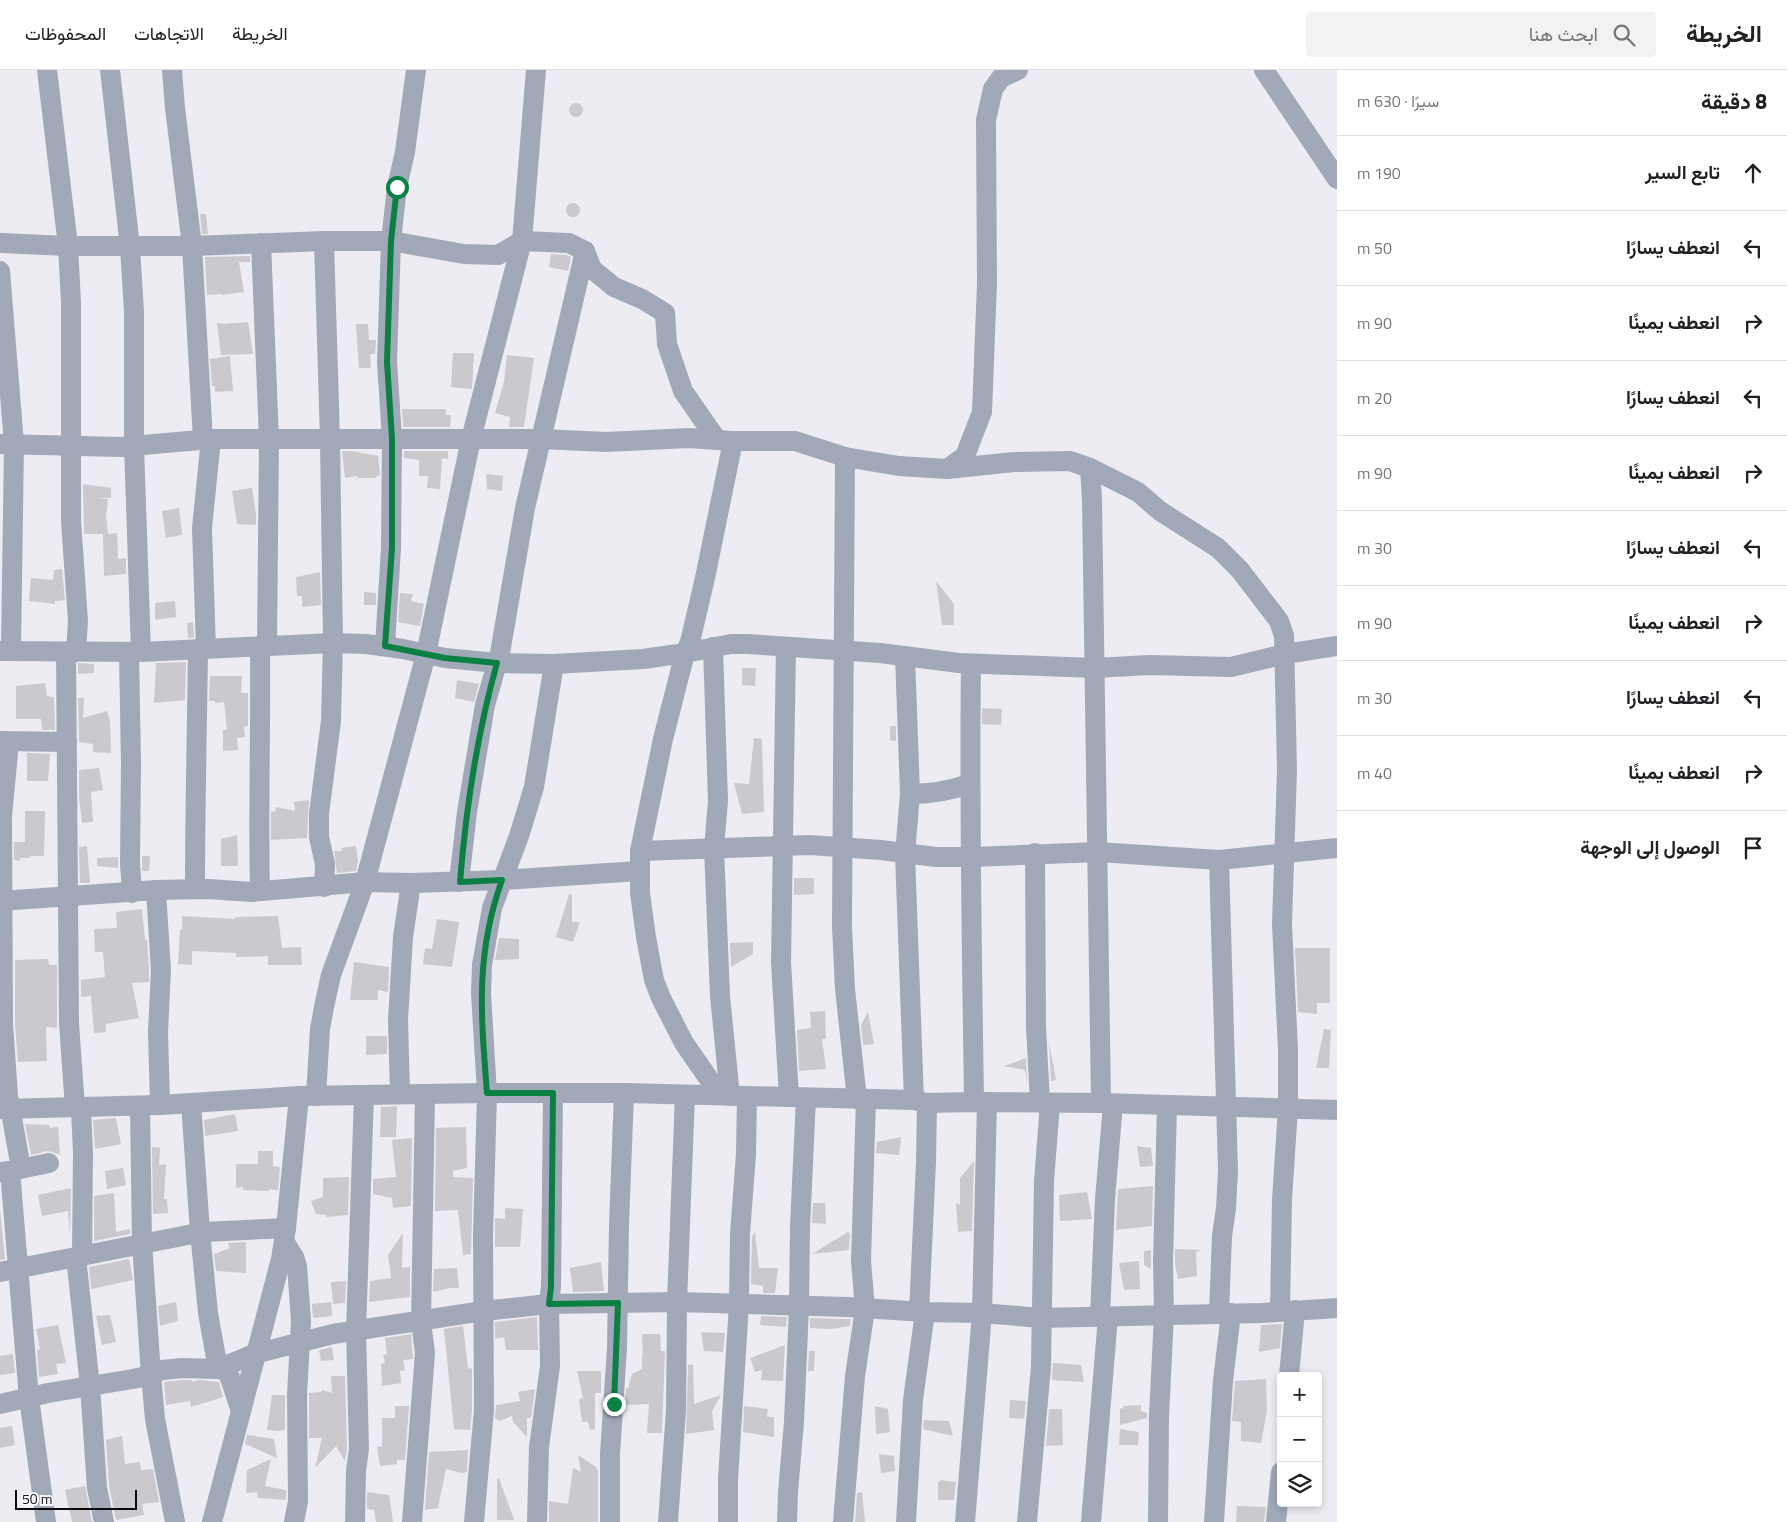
<!DOCTYPE html>
<html lang="ar">
<meta charset="utf-8">
<style>
:root{--surface:#fff;--page:#f2f2f2;--text:#202124;--muted:#757577;--line:#e0e0e0}
body{margin:0;font-family:"Titillium Web",Vazirmatn,sans-serif;background:var(--page);color:var(--text);direction:rtl}
.controls{position:absolute;right:15px;bottom:15px;display:grid;overflow:hidden;border-radius:5px;box-shadow:0 2px 8px #0003}
.controls button{width:45px;height:45px;display:grid;place-items:center;padding:0;border:0;border-bottom:1px solid var(--line);background:var(--surface);color:var(--text);font:25px sans-serif}
.scale{position:absolute;left:15px;bottom:12px;width:122px;box-sizing:border-box;padding-left:5px;border:2px solid #0b0b0d;border-top:0;font-size:14px;line-height:18px;white-space:nowrap;color:#0b0b0d;-webkit-text-stroke:4px #fafaff;paint-order:stroke}
.stop{position:absolute;width:15px;height:15px;margin:-11px;border:4px solid #0b8043;border-radius:50%;background:#fff}
.stop.end{background:#0b8043;border-color:#fff;box-shadow:0 1px 5px #0008}
.list{margin:0;padding:0;list-style:none}
h2{display:flex;justify-content:space-between;align-items:center;height:65px;margin:0;padding:0 20px;font-size:21px}
h2 small{font-size:16px;font-weight:400;color:var(--muted)}
.list li{display:grid;grid-template-columns:32px 1fr auto;gap:15px;align-items:center;box-sizing:border-box;height:75px;padding:0 20px;border-top:1px solid var(--line)}
.list b{display:block;font-size:19px;white-space:nowrap}
.list em{font-size:16px;font-style:normal;color:var(--muted)}
.icon{flex:none;width:28px;height:28px;fill:none;stroke:currentColor;stroke-width:2;stroke-linecap:round;stroke-linejoin:round}
.map{position:relative;flex:none;width:1337px;height:1452px;overflow:hidden;direction:ltr}
header{display:flex;align-items:center;gap:30px;box-sizing:border-box;height:70px;padding:0 25px;background:var(--surface);border-bottom:1px solid var(--line)}
header strong{font-size:24px}
nav{display:flex;gap:28px;margin-inline-start:auto;font-size:18px}
.search{width:350px;height:45px;background:var(--page);display:flex;align-items:center;gap:12px;box-sizing:border-box;padding:0 18px;border-radius:5px;color:var(--muted);font-size:19px}
main{display:flex}
aside{flex:1;background:var(--surface)}
.map>svg:first-child{display:block}
.building{fill:#cbc8ce}
.lines{fill:none;stroke-linecap:round;stroke-linejoin:round}
.street{stroke:#a1a8b8;stroke-width:20}
.route{stroke:#0b8043;stroke-width:6}
</style>
<header>
<strong>الخريطة</strong>
<div class="search"><svg class="icon" aria-label="search" viewBox="0 0 24 24"><circle cx="10" cy="10" r="6"/><path d="M15 15l6 6"/></svg>ابحث هنا</div>
<nav><a>الخريطة</a><a>الاتجاهات</a><a>المحفوظات</a></nav>
</header>
<main>
<aside>
<h2>8 دقيقة<small>سيرًا · 630 m</small></h2>
<ul class="list">
<li><svg class="icon" aria-label="ahead" viewBox="0 0 24 24"><path d="M12 20V5M6 11l6-6 6 6"/></svg><div><b>تابع السير</b></div><em>190 m</em></li>
<li><svg class="icon" aria-label="left" viewBox="0 0 24 24"><path d="M17 20v-9H6M10 6l-5 5 5 5"/></svg><div><b>انعطف يسارًا</b></div><em>50 m</em></li>
<li><svg class="icon" aria-label="right" viewBox="0 0 24 24"><path d="M7 20v-9h11M14 6l5 5-5 5"/></svg><div><b>انعطف يمينًا</b></div><em>90 m</em></li>
<li><svg class="icon" aria-label="left" viewBox="0 0 24 24"><path d="M17 20v-9H6M10 6l-5 5 5 5"/></svg><div><b>انعطف يسارًا</b></div><em>20 m</em></li>
<li><svg class="icon" aria-label="right" viewBox="0 0 24 24"><path d="M7 20v-9h11M14 6l5 5-5 5"/></svg><div><b>انعطف يمينًا</b></div><em>90 m</em></li>
<li><svg class="icon" aria-label="left" viewBox="0 0 24 24"><path d="M17 20v-9H6M10 6l-5 5 5 5"/></svg><div><b>انعطف يسارًا</b></div><em>30 m</em></li>
<li><svg class="icon" aria-label="right" viewBox="0 0 24 24"><path d="M7 20v-9h11M14 6l5 5-5 5"/></svg><div><b>انعطف يمينًا</b></div><em>90 m</em></li>
<li><svg class="icon" aria-label="left" viewBox="0 0 24 24"><path d="M17 20v-9H6M10 6l-5 5 5 5"/></svg><div><b>انعطف يسارًا</b></div><em>30 m</em></li>
<li><svg class="icon" aria-label="right" viewBox="0 0 24 24"><path d="M7 20v-9h11M14 6l5 5-5 5"/></svg><div><b>انعطف يمينًا</b></div><em>40 m</em></li>
<li><svg class="icon" aria-label="arrive" viewBox="0 0 24 24"><path d="M6 21V4h12l-3 4 3 4H6"/></svg><div><b>الوصول إلى الوجهة</b></div></li>
</ul>
</aside>
<div class="map">
<svg width="1337" height="1452" viewBox="0 0 1337 1452">
<rect width="100%" height="100%" fill="#ececf2"/>
<g class="building">
<circle cx="576" cy="40" r="7"/>
<circle cx="573" cy="140" r="7"/>
<path d="M200,144H206L208,164H202Z"/>
<path d="M551,184L566,185L571,187L568,201L549,197Z"/>
<path d="M250,186V192H239L244,222L222,225L221,224L207,225L205,187Z"/>
<path d="M248,252L253,284L221,285L217,253L225,254Z"/>
<path d="M356,254H368L369,270H376L375,284H370L371,298H359Z"/>
<path d="M453,283H474L472,319L451,317Z"/>
<path d="M507,285L534,288L524,357H509L510,347L495,343L504,312Z"/>
<path d="M230,286L233,321L215,322V316H212L210,289Z"/>
<path d="M402,339H446V345H451L450,357H403Z"/>
<path d="M342,381H352L378,386L380,405L374,408H357V406L345,408Z"/>
<path d="M404,381H448V389L442,388L440,419L427,418L428,406H419V390L404,388Z"/>
<path d="M486,404L503,406L502,421L487,419Z"/>
<path d="M83,414L111,418V428H97L108,429L106,446L108,464L117,463L118,489L126,488V504L104,506L103,464H84Z"/>
<path d="M252,418L256,444V455L237,454L232,421Z"/>
<path d="M179,438L182,465L166,468L162,441Z"/>
<path d="M62,499L65,530L55,531V534L29,531L31,508L53,510L54,500Z"/>
<path d="M320,502L321,535L302,537V526H297L296,507Z"/>
<path d="M936,511L954,534V555H942Z"/>
<path d="M364,522L376,523V535H364Z"/>
<path d="M400,523L413,524L411,531L424,534L420,556L398,552Z"/>
<path d="M175,531L176,547L155,550V533Z"/>
<path d="M193,552L194,568H188L187,553Z"/>
<path d="M186,592L185,630L154,633L156,593Z"/>
<path d="M78,593L94,594V603L78,604Z"/>
<path d="M742,598H756L755,616L742,615Z"/>
<path d="M210,606H242L241,623H248V656L244,657L245,667L237,668L238,680L223,681V660H227L224,632L215,633V631H209Z"/>
<path d="M457,610L479,614L474,632L455,628Z"/>
<path d="M45,613L47,626L54,627L55,660H42L41,649H16V616Z"/>
<path d="M78,628H84L83,648L107,641L110,650L111,683L93,682V674L79,672Z"/>
<path d="M982,638L1002,639L1001,655L982,654Z"/>
<path d="M890,656H896V671L890,670Z"/>
<path d="M754,668L762,669L764,742L742,744L734,713L749,714Z"/>
<path d="M27,683L55,684H50L48,711H27Z"/>
<path d="M99,698L103,720L91,722L93,752L82,753L79,728V700Z"/>
<path d="M309,730L307,768L271,770V741L275,742L276,737L295,741L294,732Z"/>
<path d="M25,741H45L44,786H30V788H20V791L14,790V772H25Z"/>
<path d="M237,765L238,796H221V769Z"/>
<path d="M87,776L90,813H80L79,777Z"/>
<path d="M356,776L358,791L356,801L337,803L334,781H342L341,778Z"/>
<path d="M142,786H150L149,801H142Z"/>
<path d="M118,787V798L97,796V788Z"/>
<path d="M794,808H814V824L794,825Z"/>
<path d="M569,824L572,825V852H580L573,872L556,867Z"/>
<path d="M142,839L145,870L147,869L149,900V912L132,913L139,948L106,954V962L94,963L91,926L81,927V910L105,907L103,882H95L94,859L117,858L116,842Z"/>
<path d="M182,846L235,849V847L278,846L282,878L301,877L302,895H268V886L236,887V883L192,881V895L178,894L180,860L182,859Z"/>
<path d="M437,849L459,852L452,897L423,894L425,878L432,879Z"/>
<path d="M499,868L519,869V889L495,890Z"/>
<path d="M753,872V884L731,897L730,873Z"/>
<path d="M1295,878H1330V933H1317V944L1298,942Z"/>
<path d="M48,889L49,895H57V958L46,957L47,991L18,992L15,954V890Z"/>
<path d="M354,892L389,897L388,922L378,920V930H350Z"/>
<path d="M825,941L826,969H822L826,999L799,1001L797,960L811,958L810,942Z"/>
<path d="M868,942L874,974L863,975L861,955Z"/>
<path d="M1324,959L1331,960L1329,998H1316Z"/>
<path d="M366,966H387V984L366,985Z"/>
<path d="M1049,972L1056,1010L1051,1011Z"/>
<path d="M1026,988L1027,1014L1025,1000L1004,996Z"/>
<path d="M397,1036L396,1067H380L381,1037Z"/>
<path d="M235,1044L238,1061L205,1066L204,1050Z"/>
<path d="M116,1048L121,1074L95,1079L93,1050Z"/>
<path d="M25,1054L49,1055L50,1058L58,1057L60,1085L52,1082L47,1081L31,1085Z"/>
<path d="M466,1057L467,1098L453,1101V1107L473,1108L471,1184L463,1185L458,1140L435,1141L436,1058Z"/>
<path d="M901,1067L899,1085L876,1083L877,1072Z"/>
<path d="M412,1068L411,1136L393,1138L392,1128L373,1124V1109L396,1107L392,1070Z"/>
<path d="M1137,1076L1151,1078L1153,1096L1140,1097Z"/>
<path d="M152,1077L160,1078L159,1095L166,1094L164,1129H167L168,1143L153,1144Z"/>
<path d="M258,1081H273V1096L280,1097L278,1120L269,1119V1121L243,1120V1117L236,1118V1094H258Z"/>
<path d="M974,1091L972,1161L958,1162L956,1133L960,1135V1108Z"/>
<path d="M123,1098L126,1115L107,1119L105,1101Z"/>
<path d="M349,1107L348,1145L326,1147V1145L316,1144L311,1131L323,1127V1108Z"/>
<path d="M1153,1116L1152,1156L1116,1160L1118,1119Z"/>
<path d="M71,1118L70,1164L68,1141L42,1146L38,1125Z"/>
<path d="M1087,1122L1092,1149L1060,1151L1059,1125Z"/>
<path d="M114,1123L116,1162L130,1159V1164L94,1171V1126Z"/>
<path d="M813,1133H825L826,1154L812,1153Z"/>
<path d="M505,1138L523,1139L520,1177H495V1148L505,1149Z"/>
<path d="M0,1139L5,1189L0,1190Z"/>
<path d="M755,1162L759,1198H778L775,1223H763V1216L751,1214L752,1167Z"/>
<path d="M848,1162L850,1164L849,1180L812,1184Z"/>
<path d="M403,1163L402,1198L410,1197V1227L369,1232L370,1211L391,1208L388,1185Z"/>
<path d="M246,1172V1203L216,1201L214,1184L230,1178L228,1173Z"/>
<path d="M1175,1179L1201,1180L1196,1182L1197,1206L1178,1209L1175,1194Z"/>
<path d="M1151,1180V1199L1144,1195V1181Z"/>
<path d="M129,1189L133,1210L91,1219L89,1197Z"/>
<path d="M1139,1191L1140,1219L1124,1220L1119,1193Z"/>
<path d="M601,1192L604,1221L573,1222L570,1198Z"/>
<path d="M457,1198L459,1218H450L433,1222L434,1199Z"/>
<path d="M346,1211L345,1233L333,1234L331,1212Z"/>
<path d="M176,1232L178,1251L160,1256L158,1236Z"/>
<path d="M331,1232L332,1246L313,1248L312,1234Z"/>
<path d="M110,1245L116,1272L102,1275L96,1246Z"/>
<path d="M761,1246L787,1247L786,1257L760,1255Z"/>
<path d="M537,1247L538,1280H506L504,1267L495,1269V1252Z"/>
<path d="M810,1248L846,1249H851L850,1256L831,1259L810,1258Z"/>
<path d="M1282,1254L1280,1278L1259,1282L1261,1255Z"/>
<path d="M58,1255L66,1293L56,1294L58,1304L39,1307L37,1280L40,1279L36,1259Z"/>
<path d="M463,1256L468,1299L472,1298V1340L470,1360L454,1359L444,1259Z"/>
<path d="M701,1262L725,1263L723,1282L704,1281Z"/>
<path d="M411,1264L413,1289L403,1290L405,1300L400,1301L401,1313L382,1316L381,1294L385,1293L383,1285L387,1284L385,1268Z"/>
<path d="M642,1264H660L661,1281H665L662,1363H647L649,1334L625,1335L626,1318H628L632,1304L642,1299V1285H643Z"/>
<path d="M785,1275L783,1311L761,1310L762,1300L755,1302L750,1288Z"/>
<path d="M332,1277L334,1290L321,1291L319,1280Z"/>
<path d="M809,1281H815L814,1301H808Z"/>
<path d="M13,1284L15,1303L0,1305V1286Z"/>
<path d="M1053,1293L1081,1295L1084,1312L1052,1310Z"/>
<path d="M693,1294L694,1334L721,1325L712,1341L714,1360L686,1364L688,1295Z"/>
<path d="M577,1301H601V1323H595V1359L590,1360L588,1352H582L579,1329L583,1328Z"/>
<path d="M331,1306H345L347,1378L345,1391L336,1376L315,1398L322,1368H309V1323L321,1322L322,1320L332,1323Z"/>
<path d="M1266,1309L1267,1341L1261,1373L1241,1371V1352L1232,1351L1235,1311Z"/>
<path d="M182,1310H192V1312L199,1310L219,1312L223,1327L191,1337L190,1331L166,1335L164,1312Z"/>
<path d="M535,1319L531,1348H527V1367L513,1352L512,1346L499,1351L495,1348L496,1335L520,1331L518,1322Z"/>
<path d="M272,1325H285V1360L279,1361L267,1360Z"/>
<path d="M1010,1330L1026,1331L1024,1349L1009,1348Z"/>
<path d="M1141,1335V1341L1147,1343V1348L1120,1355V1338L1124,1339L1123,1336Z"/>
<path d="M395,1336H409L405,1390H397V1394L380,1396L377,1376L382,1377V1348H395Z"/>
<path d="M744,1336L768,1339L767,1347H774V1367L743,1362Z"/>
<path d="M875,1336L888,1339L890,1362L876,1364Z"/>
<path d="M1049,1339H1062L1063,1375L1046,1376Z"/>
<path d="M924,1350L949,1351L953,1366L923,1359Z"/>
<path d="M12,1356L15,1375L0,1378V1358Z"/>
<path d="M1120,1359L1139,1362L1138,1375H1119Z"/>
<path d="M247,1365L274,1369L277,1388L245,1374Z"/>
<path d="M122,1366L125,1394L140,1392L141,1400L153,1399L159,1432L142,1434L144,1445L116,1450L109,1416L106,1370Z"/>
<path d="M468,1380L467,1402L462,1403L446,1399L438,1438L425,1440L429,1382Z"/>
<path d="M879,1384L894,1386L895,1401L881,1403Z"/>
<path d="M578,1385L596,1397L598,1401V1452H549V1431L568,1434L573,1398L581,1402Z"/>
<path d="M271,1389L265,1416L286,1420V1430L258,1428L257,1422L246,1423L247,1400Z"/>
<path d="M499,1408L514,1450H497V1409Z"/>
<path d="M940,1410L956,1412L954,1430H938V1412H940Z"/>
<path d="M85,1416L92,1452H72L65,1420Z"/>
<path d="M367,1422L389,1425L393,1452H376L374,1440L367,1439Z"/>
<path d="M862,1422L865,1452H855L857,1423Z"/>
<path d="M1237,1436L1266,1437L1264,1452H1236Z"/>
</g>
<g class="lines">
<g class="street">
<path d="M47,0L68,176L71,232V451L78,551L76,582"/>
<path d="M110,0L130,177L134,242V375L141,582"/>
<path d="M172,0L175,38L192,176L203,370"/>
<path d="M1264,0L1337,109"/>
<path d="M324,171L330,369L333,573L331,651L319,744V767L325,794L324,817"/>
<path d="M0,173L68,176H192L324,171H391L464,184L498,185L522,171L569,173L585,181L592,199L614,217L642,229L665,243L667,274L683,321L717,370"/>
<path d="M261,173L269,369L267,575"/>
<path d="M0,201L14,374L11,581"/>
<path d="M0,374L121,377L211,369H541L606,372L689,368L733,371H795L845,387L899,396L947,399L1014,392L1070,391L1090,398L1138,422L1160,441L1218,478L1240,500L1279,551L1284,566L1287,700L1282,854L1288,980V1038L1282,1130L1280,1241"/>
<path d="M845,387L842,857L845,919L857,1029"/>
<path d="M1090,398L1092,431L1101,1033"/>
<path d="M947,399L965,386L982,342L987,213L986,50L993,19L1001,8L1018,0"/>
<path d="M260,576C261,658 258,740 260,821"/>
<path d="M385,576L391,478L392,369L387,292L391,171L397,117L405,82L416,0"/>
<path d="M713,577L718,731L714,778L720,926L730,1026"/>
<path d="M786,577L781,892L789,1027"/>
<path d="M206,579L202,458L211,369"/>
<path d="M0,581L141,582L333,573L366,574L403,579L445,588L497,593L554,594L643,589L685,583L663,669L640,781V823L646,867L654,910L661,928L684,973L720,1025"/>
<path d="M66,582L69,953L75,1038"/>
<path d="M129,582L131,694L130,793L132,823"/>
<path d="M685,583L731,574H748L880,583L959,593L1094,598L1150,595L1231,597L1285,584L1337,576"/>
<path d="M685,583L690,572L705,508L733,371"/>
<path d="M905,586L910,724C931,724 949,721 969,714"/>
<path d="M971,594C969,740 972,886 974,1032"/>
<path d="M0,671L67,672"/>
<path d="M9,672L2,746L3,954L8,1026L21,1098"/>
<path d="M910,724L905,784L914,1030"/>
<path d="M640,781L810,775L881,780L936,787H972L1098,782L1219,790L1337,778"/>
<path d="M1035,783L1036,956L1040,1032"/>
<path d="M1219,790L1228,1100L1226,1138L1222,1166L1219,1243"/>
<path d="M459,812L467,742L485,635L500,583L525,438L585,181"/>
<path d="M195,819C195,739 197,659 198,579"/>
<path d="M156,820L161,900L158,962L160,1035"/>
<path d="M0,831L156,820L208,819L252,822L365,812L411,813L502,810L639,801"/>
<path d="M400,1024L398,950L403,867L411,813"/>
<path d="M316,1026L320,959L324,937L331,905L365,812L426,584L471,369L522,171L536,0"/>
<path d="M191,1033L200,1162L208,1243L218,1299L228,1302L241,1341"/>
<path d="M140,1036L142,1173L151,1305L155,1349L175,1452"/>
<path d="M81,1038L83,1083L82,1185"/>
<path d="M0,1039L160,1035L299,1026L487,1023H624L914,1030L927,1033L974,1032L1101,1033L1337,1040"/>
<path d="M10,1101L49,1093"/>
<path d="M0,1102L10,1101L29,1328L46,1452"/>
<path d="M284,1171L294,1187L297,1196L301,1251L297,1325L298,1431L294,1452"/>
<path d="M76,1187L90,1316L97,1418L104,1452"/>
<path d="M0,1202L203,1162L286,1158"/>
<path d="M919,1242L926,1092L927,1033"/>
<path d="M1100,1247L1105,1129L1113,1034"/>
<path d="M1289,1306L1295,1240"/>
<path d="M0,1334L48,1323L133,1309L151,1305L162,1300L182,1298L218,1299L254,1284L333,1264L483,1241L549,1234L677,1232L847,1237L925,1242L982,1243L1041,1248L1261,1243L1337,1238"/>
<path d="M212,1452L281,1189L286,1158L299,1026"/>
<path d="M355,1452L356,1401L359,1379L356,1261L364,1025"/>
<path d="M412,1452L425,1283L421,1252L425,1025"/>
<path d="M474,1452L484,1340L483,1165L487,1023L481,923L482,895L492,838L519,766L534,717L554,594"/>
<path d="M537,1452L539,1377L550,1296L549,1234L551,1217L553,1023"/>
<path d="M610,1452V1384L617,1278L619,1155L624,1023"/>
<path d="M668,1452L676,1340L677,1232L685,1025"/>
<path d="M728,1452V1409L739,1234L740,1164L746,1084L747,1026"/>
<path d="M787,1452L788,1422L794,1352L799,1237L800,1157L806,1028"/>
<path d="M843,1452L855,1306L865,1239L861,1191L866,1029"/>
<path d="M906,1452L913,1330L925,1242"/>
<path d="M965,1452L982,1243L987,1032"/>
<path d="M1027,1452L1041,1297L1044,1111L1050,1033"/>
<path d="M1091,1452L1108,1247"/>
<path d="M1158,1452L1159,1347L1164,1244L1163,1192L1167,1035"/>
<path d="M1214,1452L1223,1311L1231,1243"/>
<path d="M1276,1452L1281,1402"/>
</g>
</g>
<g class="lines">
<path class="route" d="M397,117L391,171L387,292L392,369V478L385,576L445,588L497,593C477,664 466,738 460,812L502,810C475,885 481,946 487,1023H553L551,1217L549,1234L618,1233L614,1334"/>
</g>
</svg>
<div class="controls">
<button>+</button>
<button>−</button>
<button><svg class="icon" aria-label="layers" viewBox="0 0 24 24"><path d="M12 4l9 5-9 5-9-5zM3 14l9 5 9-5"/></svg></button>
</div>
<div class="scale">50 m</div>
<div class="stop" style="left:397px;top:117px"></div>
<div class="stop end" style="left:614px;top:1334px"></div>
</div>
</main>
